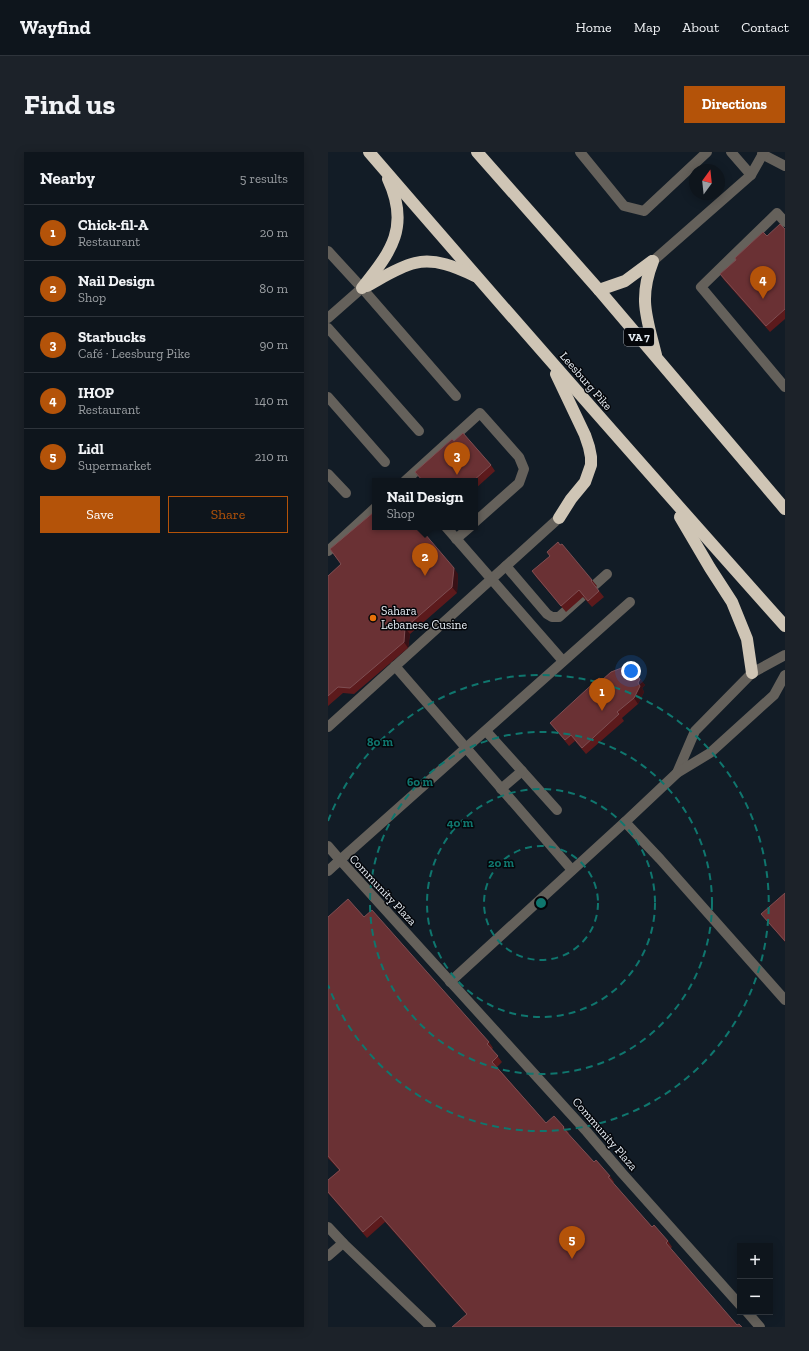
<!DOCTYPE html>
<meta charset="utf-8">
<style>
:root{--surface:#0e151c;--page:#1c2229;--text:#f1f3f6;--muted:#9b9fa3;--line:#2e343b;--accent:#b45309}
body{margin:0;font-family:"Zilla Slab",serif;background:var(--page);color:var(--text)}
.controls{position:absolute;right:12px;bottom:12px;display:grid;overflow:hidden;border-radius:0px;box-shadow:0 2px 10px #0003}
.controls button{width:36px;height:36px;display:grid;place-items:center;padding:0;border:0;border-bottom:1px solid var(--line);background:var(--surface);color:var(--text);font:20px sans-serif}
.compass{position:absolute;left:361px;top:12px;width:36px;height:36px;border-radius:50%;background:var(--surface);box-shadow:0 2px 10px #0003;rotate:15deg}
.you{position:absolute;left:303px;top:519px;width:14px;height:14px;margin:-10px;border:3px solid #fff;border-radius:50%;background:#1a73e8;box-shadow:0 0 0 6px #1a73e833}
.badge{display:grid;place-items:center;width:26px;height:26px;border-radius:50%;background:var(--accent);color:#fff;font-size:13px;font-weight:700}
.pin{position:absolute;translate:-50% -33px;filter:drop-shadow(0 1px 2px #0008)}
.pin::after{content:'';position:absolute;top:21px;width:14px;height:12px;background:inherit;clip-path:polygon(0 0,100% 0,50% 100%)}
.popup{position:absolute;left:44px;top:326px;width:106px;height:52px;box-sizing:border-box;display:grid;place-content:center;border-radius:0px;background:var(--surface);filter:drop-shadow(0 1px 3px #0005);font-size:13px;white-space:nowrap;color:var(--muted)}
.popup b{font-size:15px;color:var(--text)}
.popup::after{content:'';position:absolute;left:50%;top:100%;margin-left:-8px;border:8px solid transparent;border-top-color:var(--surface)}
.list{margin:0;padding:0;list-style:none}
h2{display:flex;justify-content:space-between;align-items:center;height:52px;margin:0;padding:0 16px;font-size:17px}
h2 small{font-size:13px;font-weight:400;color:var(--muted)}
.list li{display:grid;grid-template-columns:26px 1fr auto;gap:12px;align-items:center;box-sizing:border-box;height:56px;padding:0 16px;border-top:1px solid var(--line)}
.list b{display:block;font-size:15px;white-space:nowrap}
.list p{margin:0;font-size:13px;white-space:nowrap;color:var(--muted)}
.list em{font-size:13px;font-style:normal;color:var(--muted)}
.actions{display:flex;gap:8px;padding:12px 16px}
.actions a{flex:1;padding:9px 0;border:1px solid var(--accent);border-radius:0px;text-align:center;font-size:14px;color:var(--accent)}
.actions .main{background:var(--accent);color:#fff}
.map{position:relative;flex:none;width:457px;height:1175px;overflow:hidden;border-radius:0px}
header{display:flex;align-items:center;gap:24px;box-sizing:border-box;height:56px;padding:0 20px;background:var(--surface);border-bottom:1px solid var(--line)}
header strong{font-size:19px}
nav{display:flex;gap:22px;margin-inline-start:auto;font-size:14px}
.intro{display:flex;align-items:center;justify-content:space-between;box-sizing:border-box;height:96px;padding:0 24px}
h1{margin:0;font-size:28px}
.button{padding:10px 18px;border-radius:0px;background:var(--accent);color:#fff;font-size:14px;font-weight:700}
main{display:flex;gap:24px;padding:0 24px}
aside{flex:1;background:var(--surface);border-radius:0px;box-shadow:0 2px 10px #0003}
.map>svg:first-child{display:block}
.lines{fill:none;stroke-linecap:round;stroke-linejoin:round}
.minor{stroke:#65615b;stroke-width:10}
.highway{stroke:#cfc5b5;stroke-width:12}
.wall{fill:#5c1a1c}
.shaded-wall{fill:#381116}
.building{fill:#6a3134;stroke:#7e4e52}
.ring{fill:none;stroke:#0f766e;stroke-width:2;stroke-dasharray:7 5}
.food-dot{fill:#e8710a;stroke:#04060a;stroke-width:1.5}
.labels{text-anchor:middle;stroke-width:3;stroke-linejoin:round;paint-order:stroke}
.shield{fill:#04060a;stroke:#a3a8ae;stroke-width:1}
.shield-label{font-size:11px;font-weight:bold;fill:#e7eef5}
.street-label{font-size:12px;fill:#e7eef5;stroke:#04060a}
.poi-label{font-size:12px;fill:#e7eef5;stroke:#04060a;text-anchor:start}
.centre{fill:#0f766e;stroke:#04060a;stroke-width:2}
.ring-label{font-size:12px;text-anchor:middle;font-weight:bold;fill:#0f766e;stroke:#04060a;stroke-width:3;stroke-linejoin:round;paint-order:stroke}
</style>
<header>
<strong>Wayfind</strong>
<nav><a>Home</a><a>Map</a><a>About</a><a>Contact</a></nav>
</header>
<div class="intro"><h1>Find us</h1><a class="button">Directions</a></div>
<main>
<aside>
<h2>Nearby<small>5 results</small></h2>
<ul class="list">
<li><span class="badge">1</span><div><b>Chick-fil-A</b><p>Restaurant</p></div><em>20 m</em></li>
<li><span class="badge">2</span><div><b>Nail Design</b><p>Shop</p></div><em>80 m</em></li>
<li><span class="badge">3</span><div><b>Starbucks</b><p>Café · Leesburg Pike</p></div><em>90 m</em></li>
<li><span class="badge">4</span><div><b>IHOP</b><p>Restaurant</p></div><em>140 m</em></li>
<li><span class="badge">5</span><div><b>Lidl</b><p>Supermarket</p></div><em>210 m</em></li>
</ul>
<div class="actions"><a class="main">Save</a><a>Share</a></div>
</aside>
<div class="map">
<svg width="457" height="1175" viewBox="0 0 457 1175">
<rect width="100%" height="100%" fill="#121c26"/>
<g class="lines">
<g class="minor">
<path d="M252,0L296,54L316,59L379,0"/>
<path d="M403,0L423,23"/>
<path d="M434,2L457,14"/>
<path d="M457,70L449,61L373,135L457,235"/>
<path d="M0,99L34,136L128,244"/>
<path d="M325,109L423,23L436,0"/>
<path d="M0,166L34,136"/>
<path d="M0,176L91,279"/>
<path d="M0,245L57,310"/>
<path d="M0,322L18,341"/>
<path d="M77,329L152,261L191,305L196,317L191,331L147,370"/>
<path d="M118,375L235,509"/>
<path d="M128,387L142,375"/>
<path d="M0,399L47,356"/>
<path d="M178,414L219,462L224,465H231L279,422"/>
<path d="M67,514L244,718"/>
<path d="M0,575L231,366"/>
<path d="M158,579L229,658"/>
<path d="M349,621L367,579L424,521L457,503"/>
<path d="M173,637L194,619"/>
<path d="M297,670L332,707L457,848"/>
<path d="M0,694L12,708L302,450"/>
<path d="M0,719L12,708L259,980L294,1021L412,1153"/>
<path d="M122,830L297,670L349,621L382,601L446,543L457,523"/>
<path d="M0,1075L15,1091"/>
<path d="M0,1104L15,1091L103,1175"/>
<path d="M419,1160L432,1175"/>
</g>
<g class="highway">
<path d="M41,0C178,159 317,317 457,474"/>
<path d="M149,0L271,138L457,357"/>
<path d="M325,109C310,147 319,166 328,203"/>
<path d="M39,134C54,126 70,115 87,111C107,106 128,115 147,124"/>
<path d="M34,136C64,99 82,74 60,27"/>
<path d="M271,138L297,129L324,109"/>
<path d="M228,222L257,283L261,295L263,305V313L257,330L243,347L231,366"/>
<path d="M352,365L382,416L404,450L419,487L424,521"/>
</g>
</g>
<g class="wall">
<path d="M457,77V167L442,180L396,128L392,122L439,84Z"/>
<path d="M126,289L163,313L167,319L147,337V329H94L87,320Z"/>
<path d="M2,397L130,422L129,441L82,482L80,496L26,542L15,541L0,554V424L13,412Z"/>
<path d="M219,400L264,428L269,434L268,435L276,445L264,455L255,445L238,460L208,425L204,419L222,404Z"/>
<path d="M299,519L312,527L317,533L314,536L316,540L310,552L294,566L296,569L258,602L247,589L241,594L227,577L222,571L274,528Z"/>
<path d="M457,741V790L433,762Z"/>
<path d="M0,765H36L161,890L165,896L164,897L174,910L169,915L218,971L236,975L241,981L240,982L266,1010L282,1024L286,1030L285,1031L324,1075L340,1089L344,1095L342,1097L409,1173L414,1175L138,1162L57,1070L39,1086L0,1041V1028L11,1018L0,1006Z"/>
</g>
<g class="shaded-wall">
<path d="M126,416L130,422L129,441L124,435Z"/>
<path d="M77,476L82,482L80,496L76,490Z"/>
<path d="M312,527L317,533L314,536L316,540L310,552L306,546L310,531Z"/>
</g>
<g class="building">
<path d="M452,72L457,77V157L438,174L392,122L408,108L407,106L435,80L439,84Z"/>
<path d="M135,281L163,313L145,329H95L87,320L124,287L126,289Z"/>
<path d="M47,359V375H91L126,416L124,435L77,476L76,490L22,536L10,535L0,544V424L13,412L2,397Z"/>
<path d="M230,390L232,393L234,392L264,428L263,429L271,439L260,449L251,438L233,454L204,419L222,404L219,400Z"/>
<path d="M296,515L299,519L303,516L312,527L310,531L312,534L306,546L289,560L291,562L254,596L243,583L237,588L222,571L271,526L274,528L283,520Z"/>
<path d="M457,741V789L433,762Z"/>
<path d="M20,747L36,765L44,758L161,890L159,892L170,904L164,910L218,971L226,964L236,975L235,976L266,1010L268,1008L282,1024L280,1025L324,1075L326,1073L340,1089L338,1091L409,1173L411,1172L414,1175H124L139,1162L53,1064L35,1080L0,1040V1028L12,1018L0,1004V765Z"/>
</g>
<g class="ring">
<circle cx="213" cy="751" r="57"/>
<circle cx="213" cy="751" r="114"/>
<circle cx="213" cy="751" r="171"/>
<path d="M0 669A228 228 0 1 1 0 833"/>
</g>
<circle class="food-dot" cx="45" cy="466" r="4"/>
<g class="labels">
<rect class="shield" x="296" y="176" width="30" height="18" rx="3"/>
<g class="shield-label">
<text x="311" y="189">VA 7</text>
</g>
<g class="street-label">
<text transform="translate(258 229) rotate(49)" y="4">Leesburg Pike</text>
<text transform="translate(55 738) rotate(47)" y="4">Community Plaza</text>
<text transform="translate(277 982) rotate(49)" y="4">Community Plaza</text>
</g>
<g class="poi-label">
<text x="53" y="463">Sahara<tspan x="53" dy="14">Lebanese Cusine</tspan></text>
</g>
</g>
<circle cx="213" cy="751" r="6" class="centre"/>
<g class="ring-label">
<text x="52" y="594">80 m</text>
<text x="92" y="634">60 m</text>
<text x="132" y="675">40 m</text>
<text x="173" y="715">20 m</text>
</g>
</svg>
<div class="controls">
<button>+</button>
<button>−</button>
</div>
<svg class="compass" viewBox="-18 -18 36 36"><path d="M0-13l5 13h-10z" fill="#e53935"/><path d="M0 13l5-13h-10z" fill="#9b9fa3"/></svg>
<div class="you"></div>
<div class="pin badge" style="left:274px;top:559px">1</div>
<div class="pin badge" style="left:97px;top:424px">2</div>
<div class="popup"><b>Nail Design</b>Shop</div>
<div class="pin badge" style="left:129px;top:323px">3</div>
<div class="pin badge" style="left:435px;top:147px">4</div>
<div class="pin badge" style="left:244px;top:1107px">5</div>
</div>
</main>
